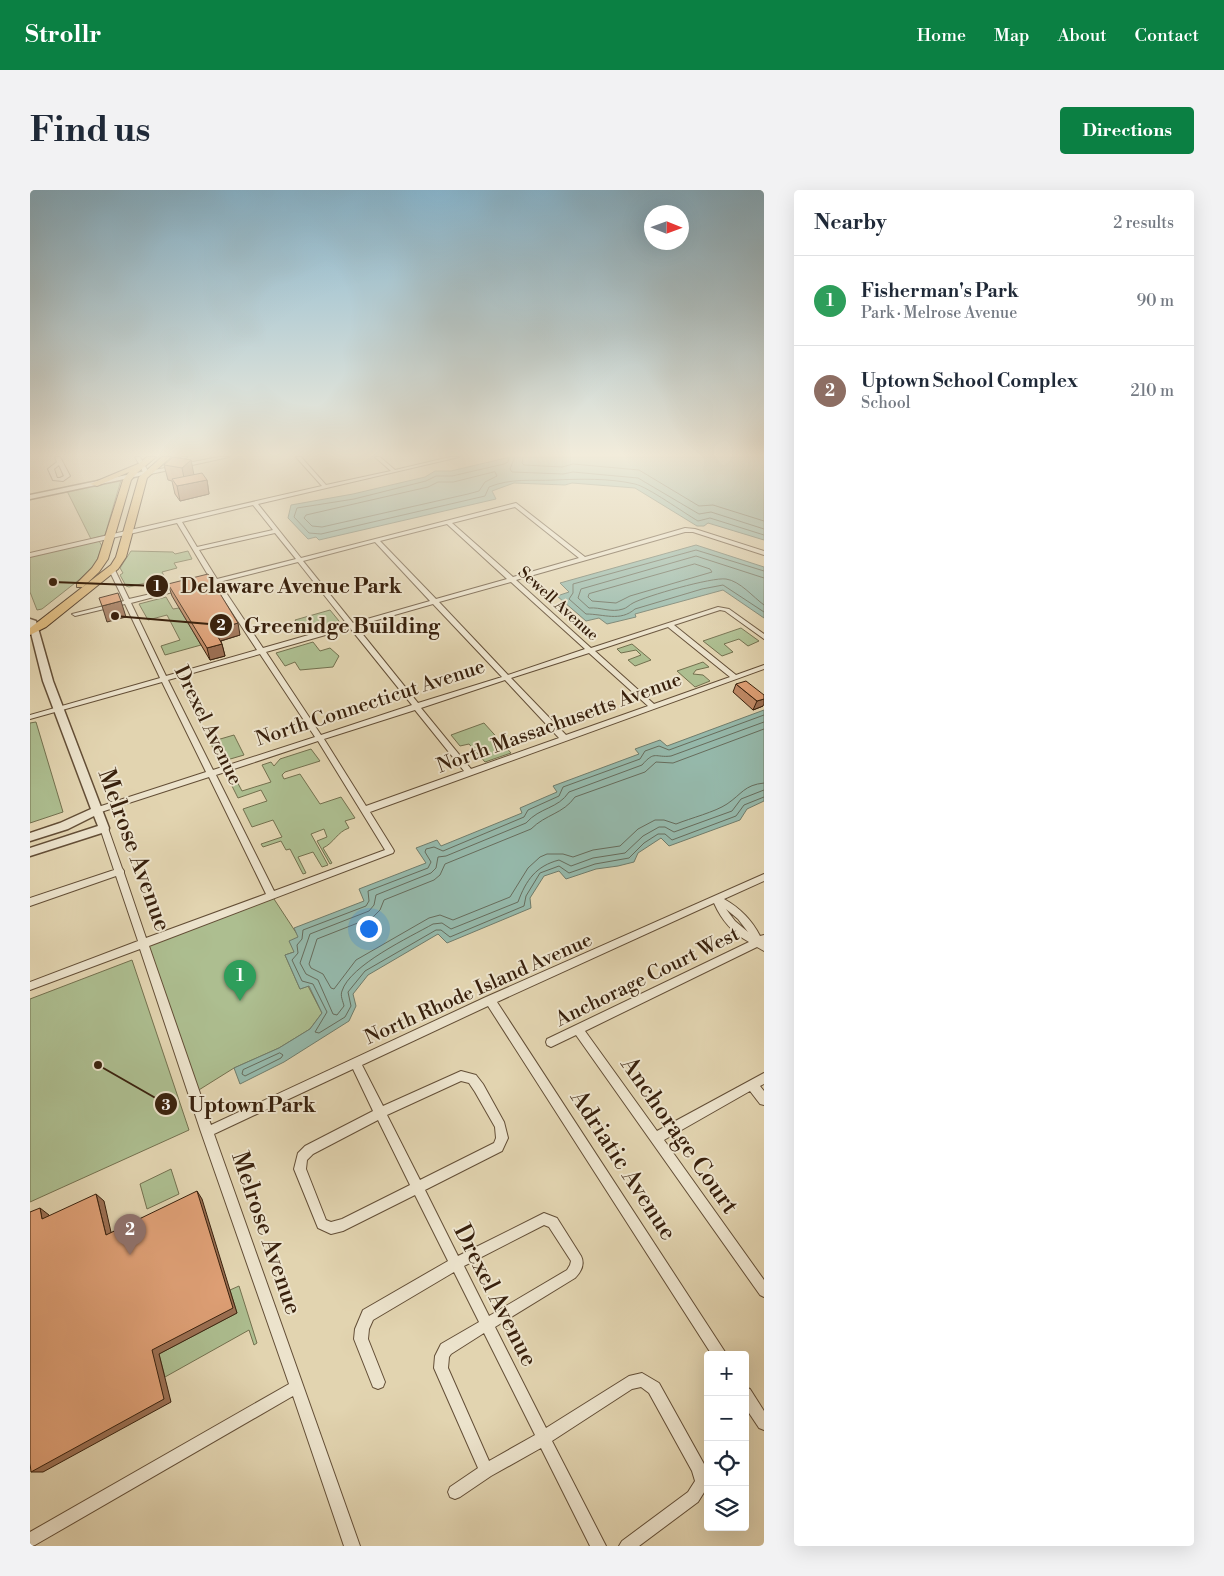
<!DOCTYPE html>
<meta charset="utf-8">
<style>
:root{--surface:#fff;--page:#f2f2f3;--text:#1f2937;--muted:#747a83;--line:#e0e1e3;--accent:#0b8043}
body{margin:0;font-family:"Libre Bodoni",serif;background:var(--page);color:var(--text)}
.controls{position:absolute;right:15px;bottom:15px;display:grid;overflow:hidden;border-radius:5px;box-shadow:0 5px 20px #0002}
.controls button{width:45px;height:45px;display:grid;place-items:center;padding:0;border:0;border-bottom:1px solid var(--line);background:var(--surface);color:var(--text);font:25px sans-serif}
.compass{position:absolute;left:614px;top:15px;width:45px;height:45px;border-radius:50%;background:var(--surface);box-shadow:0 5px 20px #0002;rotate:91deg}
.you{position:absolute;left:338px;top:738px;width:18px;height:18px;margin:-12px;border:4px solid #fff;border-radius:50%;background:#1a73e8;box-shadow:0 0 0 8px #1a73e833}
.badge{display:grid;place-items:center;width:32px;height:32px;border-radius:50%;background:var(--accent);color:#fff;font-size:16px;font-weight:700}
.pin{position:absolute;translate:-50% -41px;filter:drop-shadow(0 1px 2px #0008)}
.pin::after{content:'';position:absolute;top:26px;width:18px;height:15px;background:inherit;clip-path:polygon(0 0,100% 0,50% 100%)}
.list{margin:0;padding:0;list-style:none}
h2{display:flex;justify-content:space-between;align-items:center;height:65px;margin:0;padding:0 20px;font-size:21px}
h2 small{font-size:16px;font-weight:400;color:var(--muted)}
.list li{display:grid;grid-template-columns:32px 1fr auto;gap:15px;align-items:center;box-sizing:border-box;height:90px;padding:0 20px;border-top:1px solid var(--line)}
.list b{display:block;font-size:19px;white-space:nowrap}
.list p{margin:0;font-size:16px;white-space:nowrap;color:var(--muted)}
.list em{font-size:16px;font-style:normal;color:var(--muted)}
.icon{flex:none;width:28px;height:28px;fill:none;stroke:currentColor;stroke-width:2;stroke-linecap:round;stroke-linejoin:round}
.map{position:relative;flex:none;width:734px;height:1356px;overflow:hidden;border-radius:5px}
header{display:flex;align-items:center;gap:30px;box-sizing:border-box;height:70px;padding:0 25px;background:var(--accent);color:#fff}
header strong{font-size:24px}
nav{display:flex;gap:28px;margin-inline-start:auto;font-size:18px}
.intro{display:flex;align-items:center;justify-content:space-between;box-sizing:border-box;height:120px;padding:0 30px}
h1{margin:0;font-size:35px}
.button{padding:12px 22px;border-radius:5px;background:var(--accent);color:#fff;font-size:18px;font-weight:700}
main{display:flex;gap:30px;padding:0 30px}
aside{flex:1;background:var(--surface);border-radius:5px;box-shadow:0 5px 20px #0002}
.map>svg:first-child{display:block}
.green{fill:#adbe90;stroke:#73704e}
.water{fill:#95b8aa;stroke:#707c6b}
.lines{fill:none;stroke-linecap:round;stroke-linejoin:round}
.shore{stroke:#676c5c;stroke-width:1}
.minor-casing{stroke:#634e36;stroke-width:2}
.tertiary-casing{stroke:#634e36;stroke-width:3}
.trunk-casing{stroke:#39210d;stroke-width:2}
.minor{fill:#ece3cc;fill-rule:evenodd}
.tertiary{fill:#ece3cc;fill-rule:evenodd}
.trunk{fill:#e1ba78;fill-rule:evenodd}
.wall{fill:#bf8965;stroke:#39210d}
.shaded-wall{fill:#9b6f52;stroke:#39210d}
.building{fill:#de9f75;stroke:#39210d}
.labels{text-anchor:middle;stroke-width:4;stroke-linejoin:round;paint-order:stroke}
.far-street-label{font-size:16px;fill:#39210d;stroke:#ece3cc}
.street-label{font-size:20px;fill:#39210d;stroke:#ece3cc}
.near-street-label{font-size:24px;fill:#39210d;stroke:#ece3cc}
.leader{fill:none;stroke:#39210d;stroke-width:2}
.callout-dot{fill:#39210d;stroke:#ece3cc;stroke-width:2}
.mark-label{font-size:15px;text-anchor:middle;font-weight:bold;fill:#fff}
.callout-label{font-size:21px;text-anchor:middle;font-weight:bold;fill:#39210d;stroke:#ece3cc;stroke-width:4;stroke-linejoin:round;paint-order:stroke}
</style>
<header>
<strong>Strollr</strong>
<nav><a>Home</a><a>Map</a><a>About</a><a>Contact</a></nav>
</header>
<div class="intro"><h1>Find us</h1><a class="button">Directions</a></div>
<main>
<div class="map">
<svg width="734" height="1356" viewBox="0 0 734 1356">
<rect width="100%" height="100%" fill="#e2d4b0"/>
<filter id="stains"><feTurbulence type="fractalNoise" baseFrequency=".004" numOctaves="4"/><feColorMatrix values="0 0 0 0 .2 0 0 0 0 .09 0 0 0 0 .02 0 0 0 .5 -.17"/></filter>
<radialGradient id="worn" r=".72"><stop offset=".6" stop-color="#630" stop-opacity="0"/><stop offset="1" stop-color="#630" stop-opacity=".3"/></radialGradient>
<g class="green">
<path d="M91,290L75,345L61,349L37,301Z"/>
<path d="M69,351L72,356L66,373L59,382L12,419L7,420L0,402V366Z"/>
<path d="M101,361L143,362L145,364L158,361L162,369L144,373L147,378L132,382L135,388L99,397L96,396L90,385L93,383L90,378Z"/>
<path d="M136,407L143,419L149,418L171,455L135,465L131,456L150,450L137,425L118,430L109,414Z"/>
<path d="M300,420L309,431L308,434L274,443L265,430Z"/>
<path d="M711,438L729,451L718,456L709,449L694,454L703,462L692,466L673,451Z"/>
<path d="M283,452L290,461L300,458L309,466L303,477L270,480L265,472L255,476L246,463Z"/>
<path d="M602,454L621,470L605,476L598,470L611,465L606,460L591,463L587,459Z"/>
<path d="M673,472L679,477L666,480L663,484L673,485L680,491L665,497L647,481Z"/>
<path d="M6,532L33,622L0,633V533Z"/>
<path d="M454,533L481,563L455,572L439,554L430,556L421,545Z"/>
<path d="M204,545L214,565L190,572L180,552Z"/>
<path d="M281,559L290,571L255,582L252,585L254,589L270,584L290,614L311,607L325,628L315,631L319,638C307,642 304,653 293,658L302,673L300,674L287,651L297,647L294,639L281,644L298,675L292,677L283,662L268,667L276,683L273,684L260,659L256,660L251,651L233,657L231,654L252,647L243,630L222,637L213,619L237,611L231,600L208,608L197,586L203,584L212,601L241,592L232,575L241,572L244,576L250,569Z"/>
<path d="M242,706L269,747L264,762L255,765L270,799L278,796L292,823L280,839L249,858L204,878L164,903L114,753Z"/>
<path d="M102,770L159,940L0,1012V809Z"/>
<path d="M141,979L149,1004L117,1019L110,994Z"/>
<path d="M209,1096L227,1153L224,1155L219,1140L135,1187L129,1164L207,1123L200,1100Z"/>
</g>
<g class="water">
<path d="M480,267H734V350L678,333L674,336H667L605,298L542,293L535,295L484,293L462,301L466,309L289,350L286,347L278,349L258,328L261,315L323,304L395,287L405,281H421Z"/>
<path d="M666,355L734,377V428L693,400L605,424L606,427L577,434L569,428L556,431L527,406L539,402L530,393Z"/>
<path d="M734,520V611L717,619L710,630L639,656L631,648L608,663L604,672L588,676L566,679L536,689L529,681L514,686L500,708L501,718L417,753L408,744L338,785L323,804L326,816L319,831L254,872L210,894L204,878L249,858L280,839L292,823L279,796L270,799L255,765L264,762L259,751L268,747L264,738L334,711L329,699L396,673L386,658L407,650L411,656L492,623L490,618L527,602L523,596L609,564L605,559L630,550L637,556Z"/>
</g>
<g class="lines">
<g class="shore">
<path d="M479,267L478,272L474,274L422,286H406L396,291L324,309L267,318L264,327L279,343L291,344L455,306L459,297C481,288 501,291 524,290C550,289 579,288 605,294C618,297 654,323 668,331L680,328L734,345"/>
<path d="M485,267L480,279L482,282L533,284L543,282L608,288L669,324L681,322L734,339"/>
<path d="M493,267L492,273L494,275L532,277L543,274L609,280L669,316L683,315L734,331"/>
<path d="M465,282L467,286L455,292L449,301L438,304L292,337L282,336L274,328L276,325L398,297L408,292H423Z"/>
<path d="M665,374L680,379L682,382L600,406L586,413L562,411L558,407L559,404Z"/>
<path d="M734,381L666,360L543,394V403L539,409L556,424C574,424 590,432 605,419L672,399L693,395L734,422"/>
<path d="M734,388L666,366L551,399L548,408L559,418C571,417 581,423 593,419C597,418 599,415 603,413C616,406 682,387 696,389C710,391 723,407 734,415"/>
<path d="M734,525L639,560L629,556L615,561L610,569L533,597L529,606L498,620L494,627L413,661L404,657L396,659L395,662L401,672L398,678L338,701L339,711L336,716L273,740L272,749L267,755L268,763L262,770L272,791L283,794L297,822L285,842L289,843L315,827L321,816L318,802L335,781L406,740H411L420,747L494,716L496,706L510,683L529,676L539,683L565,674L599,668L614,653L628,644H635L642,650L706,626L714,615L734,607"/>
<path d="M734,532L641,566C625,568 625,560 612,575L539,602C528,619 510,617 496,633L416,666L408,667L406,678L401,683L346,705L344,715L339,721L280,744L270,773L276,784L288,790L303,824L307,825L314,816C313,811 310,806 312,801C320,775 380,747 403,734L412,733L421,739L488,712C496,690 506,676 529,670L541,676L563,668L595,663L613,646L629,637H635L644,642L702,621L711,609L734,600"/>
<path d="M734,539L643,573L626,572L615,582L545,607C533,624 516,624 501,639L415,674L410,685L404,690L354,710L350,720L343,727L287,749L279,774L281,778L293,784L301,798L304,799L326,770L399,728L410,725L423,730L480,707L498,678L510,667L517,664H533L543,667L563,660L590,656L608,639L625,630H634L646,634C661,628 685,622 697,614C712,604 714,595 734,593"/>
<path d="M250,863L253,865L251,868L215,886L212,884L213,880Z"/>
</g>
<g class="minor-casing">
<g id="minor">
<path d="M25,267H30L40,286L33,291L23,290L18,279L27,272ZM29,275L34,286L30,288H27L24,279Z"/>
<path d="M105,267H110L118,281L141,277L152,267H157L147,275L189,267H199L116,285L113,283L111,277Z"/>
<path d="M266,267H271L296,295L361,281L345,267H350L365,280L420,267H429L228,314L271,368L486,313L555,367L655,338L665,339L734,361V365L663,342H655L486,390L561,458L688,417L699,419L734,444V449L695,421L690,420L644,435L706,485L734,475V479L340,622L363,659L364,661L363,663L119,756L181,935L456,807L734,684V691L694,709C710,718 722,730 730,746L734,745V761L727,757L555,841L627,941L734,883V894L730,896L734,901V915L730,914L720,901L634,950L734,1090V1107L730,1105L546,845L521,857L517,855L516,852L517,849L719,752C703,743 692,731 684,713L467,812L697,1165H682L458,816L332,875L353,916L431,881L446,885L453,894L474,932L478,948L472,961L395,1000L428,1066L514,1023L527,1028L551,1066C555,1074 551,1082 545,1088L465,1137L516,1238L599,1186L612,1183L629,1193L674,1274L678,1286V1296L668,1312L609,1356H589L592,1351L658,1302L665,1291L662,1281L619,1203L611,1197L602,1199L522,1251L576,1356H560L511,1258L461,1286L430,1307L425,1309L420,1307L418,1302L420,1297L448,1278L404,1178L405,1166L411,1154L449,1132L424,1082L343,1130L339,1139L338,1149L355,1192L353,1197L348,1199L343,1197L324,1149L325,1139L333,1120L418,1071L385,1005L313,1041L301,1044L288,1038L264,979L268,963L275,956L343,921L323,879L184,944L330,1356H314L263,1206L5,1355L0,1356V1342L259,1194L171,942L110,759L0,800V792L108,751L86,686L0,716V708L84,680L70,638L71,636L74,635L78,638L92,678L94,681V683L116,748L236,704L179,587L68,623L64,620L65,618L176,582L132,492L0,529V525L130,488L95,414L45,426L42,424L94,411L79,380L82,378L85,380L99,409L151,397L154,399L101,413L136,486L227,460L183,393L181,394L178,392L181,390L147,333L0,367V363L292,296ZM223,315L243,340L167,357L152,332ZM485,317L549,368L483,387L422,333ZM417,334L477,389L406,409L350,351ZM245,343L266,369L187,389L169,360ZM345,352L400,411L323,433L273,371ZM268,372L317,434L233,458L189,392ZM481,392L555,459L478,485L409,412ZM403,414L472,487L388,513L326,436ZM638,437L700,487L624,514L565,461ZM320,438L382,515L291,545L236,462ZM559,463L618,516L536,545L481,488ZM230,464L285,547L183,580L138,490ZM475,490L529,548L441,579L391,518ZM385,520L434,581L336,616L294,549ZM288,551L355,660L244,701L186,585ZM696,719L708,729L718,742L705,731ZM431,891L439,893L445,902L465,937L466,948L464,953L390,990L357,925ZM348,930L380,995L312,1029L301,1032L296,1030L276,979L277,970L283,964ZM514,1035L519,1037L541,1071L540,1075L537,1080L459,1126L434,1076ZM454,1143L505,1245L459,1271L418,1178L419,1167L421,1164Z"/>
<path d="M715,1197L720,1199L734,1221V1240L729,1238L715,1217Z"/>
</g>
</g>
<g class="tertiary-casing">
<g id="tertiary">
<path d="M116,281L118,282V284L0,309V305Z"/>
<path d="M0,429L6,431L23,491L79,638L78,641L0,666V658L68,636L64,626L38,639L0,651V643L30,633L61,619L13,491L0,439Z"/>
</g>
</g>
<g class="trunk-casing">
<g id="trunk">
<path d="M117,267H126L108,282L101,290L78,369L69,382L53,397H47V393L62,378L68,369L93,290L99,282L67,296L60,294L108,274Z"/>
<path d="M132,267H141L117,288L96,367L88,379L16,437L0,445V438L81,375L86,367L109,287Z"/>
</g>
</g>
<use href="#minor" class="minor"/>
<use href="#tertiary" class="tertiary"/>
<use href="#trunk" class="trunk"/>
</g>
<g class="wall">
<path d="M161,270L163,284L177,290L179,304L150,311L145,304L142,291L138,290L134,275Z"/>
<path d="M138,394L210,445L191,451L195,466L180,470L142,406Z"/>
<path d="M706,494L733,516L723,520L703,502Z"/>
</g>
<g class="shaded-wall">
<path d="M161,270L164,285L155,293L152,278Z"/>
<path d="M177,290L179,304L150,311L147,296Z"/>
<path d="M91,411L96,427L77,432L72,416Z"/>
<path d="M208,433L210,445L187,452L184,440Z"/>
<path d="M192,454L195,466L180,470L177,458Z"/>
<path d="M734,509V514L733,516L723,520L727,511Z"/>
<path d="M167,1001L172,1009L207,1123L129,1164L141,1212L13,1282H1L122,1160Z"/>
<path d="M66,1004L74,1011L83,1051L76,1045Z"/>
<path d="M10,1018L19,1025L21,1036L12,1029Z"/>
</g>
<g class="building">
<path d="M143,267L161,270L152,278L134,275Z"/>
<path d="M172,283L177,290L147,296L142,289Z"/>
<path d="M178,384L208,433L184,440L192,454L177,458L138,394Z"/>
<path d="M88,403L91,411L72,416L69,408Z"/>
<path d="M716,491L734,505V509L727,511L706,494Z"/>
<path d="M167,1001L203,1118L122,1160L134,1209L1,1282L0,1273V1022L10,1018L12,1029L66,1004L76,1045Z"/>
</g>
<linearGradient id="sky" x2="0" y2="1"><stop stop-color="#87b6cf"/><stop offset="0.58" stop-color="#f2ecdb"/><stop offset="1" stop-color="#f2ecdb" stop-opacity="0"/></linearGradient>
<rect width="734" height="457" fill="url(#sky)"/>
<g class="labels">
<g class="far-street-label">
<text transform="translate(529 413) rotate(42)" y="6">Sewell Avenue</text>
</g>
<g class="street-label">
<text transform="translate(340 512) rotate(-18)" y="7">North Connecticut Avenue</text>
<text transform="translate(529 532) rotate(-20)" y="7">North Massachusetts Avenue</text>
<text transform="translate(179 535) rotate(64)" y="7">Drexel Avenue</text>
<text transform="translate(617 786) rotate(-26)" y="7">Anchorage Court West</text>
<text transform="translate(448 798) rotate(-24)" y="7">North Rhode Island Avenue</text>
</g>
<g class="near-street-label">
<text transform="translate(105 660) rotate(70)" y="8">Melrose Avenue</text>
<text transform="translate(650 945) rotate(55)" y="8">Anchorage Court</text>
<text transform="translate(594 975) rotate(57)" y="8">Adriatic Avenue</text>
<text transform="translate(237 1043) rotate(71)" y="8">Melrose Avenue</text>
<text transform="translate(466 1105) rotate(63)" y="8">Drexel Avenue</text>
</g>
</g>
<path class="leader" d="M23 392L127 396M85 426L191 435M68 875L136 914"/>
<g class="callout-dot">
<circle cx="23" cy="392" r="5"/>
<circle cx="85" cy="426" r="5"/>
<circle cx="68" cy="875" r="5"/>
<circle cx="127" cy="396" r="12"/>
<circle cx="191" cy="435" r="12"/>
<circle cx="136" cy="914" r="12"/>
</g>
<g class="mark-label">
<text x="127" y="401">1</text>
<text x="191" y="440">2</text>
<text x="136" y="920">3</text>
</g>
<g class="callout-label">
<text x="261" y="403">Delaware Avenue Park</text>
<text x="312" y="443">Greenidge Building</text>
<text x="222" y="922">Uptown Park</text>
</g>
<rect width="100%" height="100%" filter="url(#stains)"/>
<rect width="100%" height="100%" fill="url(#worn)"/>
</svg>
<div class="controls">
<button>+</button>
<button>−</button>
<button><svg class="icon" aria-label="locate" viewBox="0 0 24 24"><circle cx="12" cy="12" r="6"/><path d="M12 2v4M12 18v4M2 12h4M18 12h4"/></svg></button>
<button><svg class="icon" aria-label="layers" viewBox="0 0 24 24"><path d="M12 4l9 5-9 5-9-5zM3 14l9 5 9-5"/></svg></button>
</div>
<svg class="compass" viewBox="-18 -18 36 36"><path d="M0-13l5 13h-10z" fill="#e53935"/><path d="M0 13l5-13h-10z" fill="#747a83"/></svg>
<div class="you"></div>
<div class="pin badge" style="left:210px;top:811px;background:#2e9e5b">1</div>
<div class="pin badge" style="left:100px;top:1065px;background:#8d6e63">2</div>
</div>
<aside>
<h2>Nearby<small>2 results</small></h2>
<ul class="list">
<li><span class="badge" style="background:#2e9e5b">1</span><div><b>Fisherman's Park</b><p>Park · Melrose Avenue</p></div><em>90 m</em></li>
<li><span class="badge" style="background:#8d6e63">2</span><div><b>Uptown School Complex</b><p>School</p></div><em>210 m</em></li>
</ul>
</aside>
</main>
